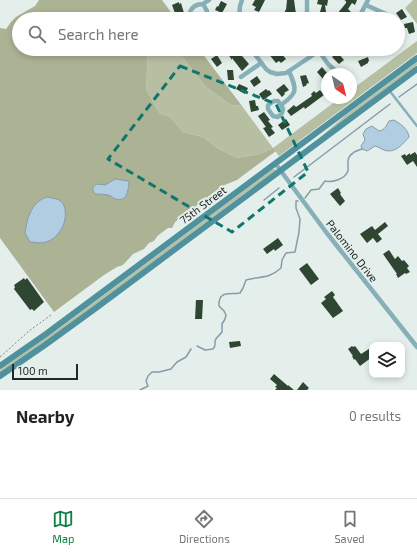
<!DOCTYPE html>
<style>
:root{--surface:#fff;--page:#f6f6f6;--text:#222;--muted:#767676;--line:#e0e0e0;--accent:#0b8043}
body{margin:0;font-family:"Exo 2",sans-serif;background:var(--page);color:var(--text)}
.controls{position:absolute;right:12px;bottom:12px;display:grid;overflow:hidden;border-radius:8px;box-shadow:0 2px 6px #0003}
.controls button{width:36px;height:36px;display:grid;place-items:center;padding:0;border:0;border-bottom:1px solid var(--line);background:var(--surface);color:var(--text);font:20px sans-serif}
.compass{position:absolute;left:321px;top:68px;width:36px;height:36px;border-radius:50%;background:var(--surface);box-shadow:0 2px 6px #0003;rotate:145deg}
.scale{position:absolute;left:12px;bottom:10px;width:66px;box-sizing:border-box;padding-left:4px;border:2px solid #242827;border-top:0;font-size:11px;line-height:14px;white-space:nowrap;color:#242827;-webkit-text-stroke:3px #e4efec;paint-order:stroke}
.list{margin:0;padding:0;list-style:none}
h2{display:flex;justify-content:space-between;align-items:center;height:52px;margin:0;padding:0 16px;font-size:17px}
h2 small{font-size:13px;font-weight:400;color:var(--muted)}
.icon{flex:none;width:22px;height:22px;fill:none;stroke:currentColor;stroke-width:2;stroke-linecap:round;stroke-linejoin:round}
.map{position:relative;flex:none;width:417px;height:390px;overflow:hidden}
.search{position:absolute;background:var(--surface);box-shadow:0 2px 6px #0003;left:12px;right:12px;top:12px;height:44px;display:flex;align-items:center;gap:10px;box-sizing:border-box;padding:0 14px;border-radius:22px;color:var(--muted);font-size:15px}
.sheet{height:108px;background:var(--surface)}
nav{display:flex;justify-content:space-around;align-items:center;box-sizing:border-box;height:56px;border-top:1px solid var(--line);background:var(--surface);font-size:11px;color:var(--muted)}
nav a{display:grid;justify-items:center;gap:2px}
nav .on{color:var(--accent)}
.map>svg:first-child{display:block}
.green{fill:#b7bfa2}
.forest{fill:#acb395}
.water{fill:#b1cde2;stroke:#879caa}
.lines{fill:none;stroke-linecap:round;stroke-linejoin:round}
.stream{stroke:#879caa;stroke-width:1.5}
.building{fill:#2f4633}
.path{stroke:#7d8483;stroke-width:1;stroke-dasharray:2 2;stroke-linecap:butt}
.service{stroke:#86afb7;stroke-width:2.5}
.minor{stroke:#86afb7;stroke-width:4.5}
.secondary{stroke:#4f919d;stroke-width:6}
.marked{fill:none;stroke:#0f766e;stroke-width:3;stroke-dasharray:8 5;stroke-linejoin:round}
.labels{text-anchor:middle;stroke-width:4;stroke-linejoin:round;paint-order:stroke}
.street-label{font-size:11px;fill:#242827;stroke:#e4efec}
</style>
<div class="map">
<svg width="417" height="390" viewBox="0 0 417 390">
<rect width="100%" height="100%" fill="#e4efec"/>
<g class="green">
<path d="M413,0H417V24L405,8Z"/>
<path d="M417,41V53L279,156L273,148L260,154L237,158L217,148L203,137L183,132L170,117L159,113L146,89L148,49H176L205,86L231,105L242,106L273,148L340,98H351V90Z"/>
<path d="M417,62V65L319,138L346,115Z"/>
<path d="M273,169H275L276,170L63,329L0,373V370L57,330Z"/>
</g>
<g class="forest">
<path d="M39,0H162L176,19H19V49H148L146,89L159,113L170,117L183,132L203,137L217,148L237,158L260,154L273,148L276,151L237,180L222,186L191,210L175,222L172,228H168C163,232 157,235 154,241L149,243L144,249L133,254L123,265L117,267L104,275L54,312L0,238V28L6,29L11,22L16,17L35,6Z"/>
<path d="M176,49H199L242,106L231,105L205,86Z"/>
</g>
<g class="water">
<path d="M394,120C401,124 408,129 409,137C403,144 395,154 384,150C381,149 379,147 375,146L367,151L362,149L361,146L365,140L363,134L366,129L372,126L379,131C385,130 386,126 389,121Z"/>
<path d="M115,179L128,181L129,183C128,191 127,202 116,199C114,199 112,197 111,196C106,194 99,194 95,194L93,191V187L97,184L105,185Z"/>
<path d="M47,197C50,198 55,198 59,200C68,204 66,221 62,228C58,235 53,240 46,242C41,244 35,242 30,242L25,233C27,219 31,202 47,197Z"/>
</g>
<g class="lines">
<g class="stream">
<path d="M399,97L417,84"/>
<path d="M294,177L390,104"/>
<path d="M305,198L311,190L319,189L325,181C332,183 345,179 348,171C349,165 345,158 353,153C355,151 359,150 362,149"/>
<path d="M264,200L279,188"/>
<path d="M197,346L205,350L213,349C216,346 215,345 215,341C216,337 220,335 222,332V324L225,319L226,315L224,311L219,306C218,290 230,295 240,293L243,288L246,280C261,276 269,279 281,268L282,260L286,253L295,252L299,232L300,219L296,208V201H298"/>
<path d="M140,390L148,386L146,381L148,376L152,372H159L171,369L177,362L186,357L191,349"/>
</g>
</g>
<g class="building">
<path d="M255,0H265L259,12L254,10L256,7L252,5Z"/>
<path d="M287,0H294L296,14L292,15V17L286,18L285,10H286Z"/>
<path d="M318,0H328L327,6L325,5L327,19H314V17L321,16L320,12L322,5L317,4Z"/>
<path d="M344,0H357L355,5L352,3L348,9L351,12L345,19H333L346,3V1Z"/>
<path d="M221,1L227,4L222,13L215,10L217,6L218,7Z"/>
<path d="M179,2V4L181,3L184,13L176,16L172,5Z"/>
<path d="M402,9L407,17L401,20L396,13Z"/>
<path d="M413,22L415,32L409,34L407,28H405L404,24Z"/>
<path d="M234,49H236L249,64L242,71L232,58V60L228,54Z"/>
<path d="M269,49H276L280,54L281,53L286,59L281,63L279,61L276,63L268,53L271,51Z"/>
<path d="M338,53L344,60L339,64L332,57L335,54L336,55Z"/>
<path d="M217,55L222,63L217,67L211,59Z"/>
<path d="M368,57L369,61L368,62V63L361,67L358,61Z"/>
<path d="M322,67L327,73V76L323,79L317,72Z"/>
<path d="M227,70H233L234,80H228Z"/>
<path d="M306,75L309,83L306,84L307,85L303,87L300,76Z"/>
<path d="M257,76L261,82L254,87L250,81Z"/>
<path d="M239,84L248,88L245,94L236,89Z"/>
<path d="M284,84L289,90L284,93L285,94L282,97L276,90Z"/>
<path d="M266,89L268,91L269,90L272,94L263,100L259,94Z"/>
<path d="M320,90L324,95L305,109L304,107L291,116L287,111L294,105L296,107L312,96L311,94L314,91L316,93Z"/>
<path d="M255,100L256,106H258L259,110L251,112L249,101Z"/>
<path d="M264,112L270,120L268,121L273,127L271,128L275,133L269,137L263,128L266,127L258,116Z"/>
<path d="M286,119L290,125L282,130L278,125Z"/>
<path d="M415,152L417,155V167L413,161L407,165L401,156L405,154L406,156L410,153V155Z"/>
<path d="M338,188L341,193L340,194L345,201L340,206L330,194Z"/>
<path d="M385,222L388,226L378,234L382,239L377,243L373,238L367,243L360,234L372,226L375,230Z"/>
<path d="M278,238L283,245L275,251L274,249L267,254L263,249Z"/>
<path d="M389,250L395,259L398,256L402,261L404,260L409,266L407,268L410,272L406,274L405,273L398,278L396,274H397L383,254Z"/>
<path d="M307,263L319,279L311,285L299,269Z"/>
<path d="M24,278L25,280L27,278L44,302L34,311L32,309L30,310L14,289L15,287L14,285Z"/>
<path d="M332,291L335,295L333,297L343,311L333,318L321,303L326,299L324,297Z"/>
<path d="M196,300H203L202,319H195Z"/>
<path d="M240,341L241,346L230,348L229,342Z"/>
<path d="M352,346L353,347L355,346L361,354L372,347V357L360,366L355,359L354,360L352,356H353L348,349Z"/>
<path d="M274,374L288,386V385L294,390H275L277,388L275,387L277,385L270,379Z"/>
<path d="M303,382L309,388L307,390H297Z"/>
</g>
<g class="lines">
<path class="path" d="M0,357L29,331L51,315"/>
<path class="service" d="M389,90L417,126"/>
<g class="minor">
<path d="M366,5L386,14L392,19"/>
<path d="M197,19H195L190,12C192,7 197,4 203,4L209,0"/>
<path d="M199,19L206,14L207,11L203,4"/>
<path d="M239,19L240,6L242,0"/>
<path d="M307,19V0"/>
<path d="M358,19L368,0"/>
<path d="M251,49L266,69L270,72L277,74L286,73L322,49"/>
<path d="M319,51L328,64L337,72"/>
<path d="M241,77L261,63"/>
<path d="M281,105L283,109L282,113L278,117L273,116L268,109V105L274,101H278L281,105C298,93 297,90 289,71"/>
<path d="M275,163L326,232L417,347"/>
</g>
<g class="secondary">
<path d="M0,366L46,334L417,58"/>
<path d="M0,376L45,345L96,308L417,69"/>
</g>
</g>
<path class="marked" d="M180,66L276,104L308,172L232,232L108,159Z"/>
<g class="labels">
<g class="street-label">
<text transform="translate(203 205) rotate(-37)" y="4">75th Street</text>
<text transform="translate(352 251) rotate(52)" y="4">Palomino Drive</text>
</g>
</g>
</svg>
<div class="controls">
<button><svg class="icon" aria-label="layers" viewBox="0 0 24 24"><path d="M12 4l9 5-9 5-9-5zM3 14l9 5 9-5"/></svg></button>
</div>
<svg class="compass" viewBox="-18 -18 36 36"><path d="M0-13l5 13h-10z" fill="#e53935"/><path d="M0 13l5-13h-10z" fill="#767676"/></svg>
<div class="scale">100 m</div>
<div class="search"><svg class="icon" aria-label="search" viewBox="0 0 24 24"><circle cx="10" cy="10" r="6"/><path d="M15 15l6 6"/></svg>Search here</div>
</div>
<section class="sheet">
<h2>Nearby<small>0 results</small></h2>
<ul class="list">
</ul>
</section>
<nav>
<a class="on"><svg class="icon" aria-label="map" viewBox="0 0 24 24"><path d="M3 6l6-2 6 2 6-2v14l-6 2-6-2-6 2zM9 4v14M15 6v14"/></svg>Map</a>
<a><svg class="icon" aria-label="directions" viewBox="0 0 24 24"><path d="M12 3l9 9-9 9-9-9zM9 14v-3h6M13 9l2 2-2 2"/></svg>Directions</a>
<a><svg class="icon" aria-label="saved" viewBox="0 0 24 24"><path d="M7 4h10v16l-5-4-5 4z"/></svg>Saved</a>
</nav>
